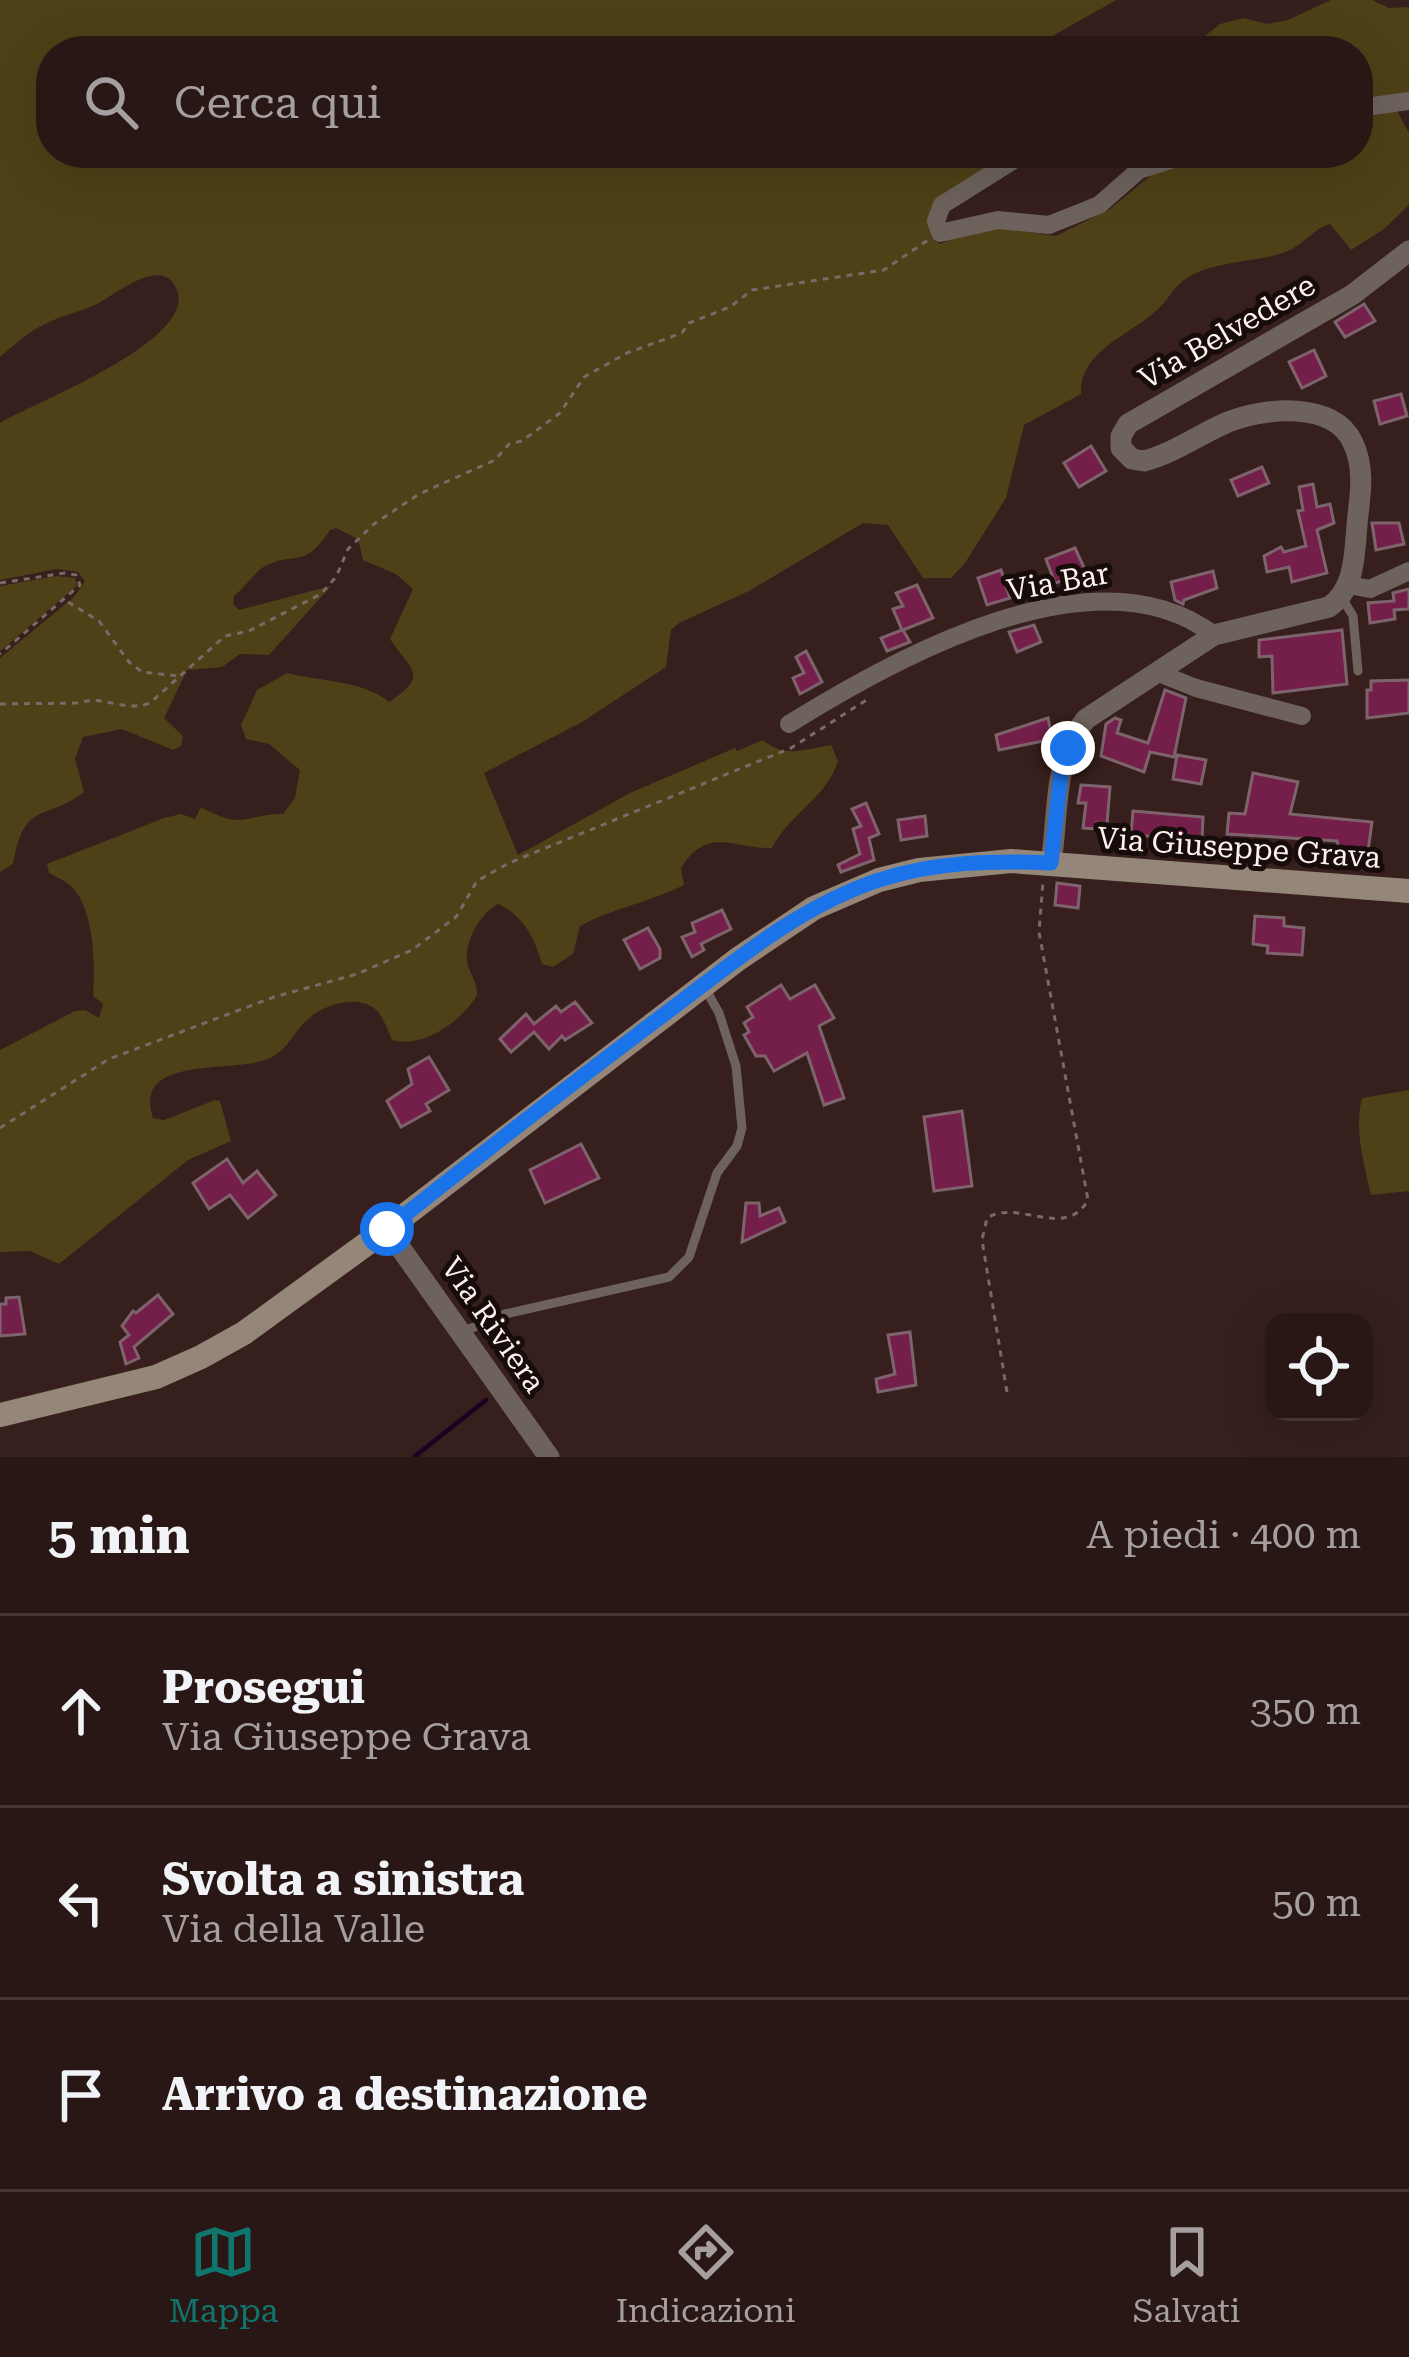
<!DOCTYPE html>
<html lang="it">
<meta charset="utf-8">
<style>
:root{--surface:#281715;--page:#30201e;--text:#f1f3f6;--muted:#a59fa0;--line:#443634;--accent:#0f766e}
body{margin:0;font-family:"Roboto Serif",serif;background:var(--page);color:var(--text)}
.controls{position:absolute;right:36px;bottom:36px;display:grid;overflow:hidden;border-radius:24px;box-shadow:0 12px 48px #0002}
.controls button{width:108px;height:108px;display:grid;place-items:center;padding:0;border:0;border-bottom:3px solid var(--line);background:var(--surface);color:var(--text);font:60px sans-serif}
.stop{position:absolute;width:36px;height:36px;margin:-27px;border:9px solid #1a73e8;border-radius:50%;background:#fff}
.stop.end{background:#1a73e8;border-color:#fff;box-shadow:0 3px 12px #0008}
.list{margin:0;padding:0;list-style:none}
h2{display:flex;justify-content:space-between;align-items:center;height:156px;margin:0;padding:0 48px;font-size:51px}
h2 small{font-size:39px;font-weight:400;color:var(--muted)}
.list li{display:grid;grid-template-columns:78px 1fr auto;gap:36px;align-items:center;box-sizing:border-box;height:192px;padding:0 48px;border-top:3px solid var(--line)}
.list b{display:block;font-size:45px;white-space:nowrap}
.list p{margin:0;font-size:39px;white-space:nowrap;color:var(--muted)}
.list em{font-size:39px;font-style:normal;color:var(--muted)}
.icon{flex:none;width:66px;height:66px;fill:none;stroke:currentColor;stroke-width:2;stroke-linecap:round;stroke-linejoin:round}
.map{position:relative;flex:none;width:1409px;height:1457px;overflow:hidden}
.search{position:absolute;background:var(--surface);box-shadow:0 12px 48px #0002;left:36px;right:36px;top:36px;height:132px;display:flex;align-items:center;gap:30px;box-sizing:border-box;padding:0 42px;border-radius:48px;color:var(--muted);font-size:45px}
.sheet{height:732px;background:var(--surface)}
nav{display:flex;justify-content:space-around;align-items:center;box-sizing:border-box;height:168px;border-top:3px solid var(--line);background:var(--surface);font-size:33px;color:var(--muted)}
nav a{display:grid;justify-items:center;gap:6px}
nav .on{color:var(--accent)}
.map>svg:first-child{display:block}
.green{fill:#4e4117}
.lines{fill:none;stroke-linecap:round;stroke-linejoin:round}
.stream{stroke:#1d0122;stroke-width:4.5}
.building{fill:#741f49;stroke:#7e636d;stroke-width:3}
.path{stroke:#7c6866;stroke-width:3;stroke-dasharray:6 6;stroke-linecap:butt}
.service{stroke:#6d635c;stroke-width:9}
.minor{stroke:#6d635c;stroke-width:18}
.tertiary{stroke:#6d635c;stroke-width:21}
.secondary{stroke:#95867a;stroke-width:24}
.route{stroke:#1a73e8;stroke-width:15}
.labels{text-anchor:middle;stroke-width:10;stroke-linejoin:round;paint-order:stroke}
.street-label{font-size:30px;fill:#fef1ef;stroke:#160c0a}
</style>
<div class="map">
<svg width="1409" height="1457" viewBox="0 0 1409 1457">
<rect width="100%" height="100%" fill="#361f1c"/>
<g class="green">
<path d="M0,0H1116L1026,51H51V153H1000L1003,158L931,222V237L940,244L972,231L1001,228L1056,236L1110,209L1155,172L1210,153H1358V113L1396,109L1409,133V205L1384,229L1351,250L1330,224C1313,229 1307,241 1292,249C1263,264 1215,258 1184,280C1174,287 1168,300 1159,308C1132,335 1080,349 1081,394L1024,425L1006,498L965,563L951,578H923L888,525L863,523L749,591L679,623L671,630L666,667L582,722L484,773L518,855L630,793L735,748L737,751L763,740C785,759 805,749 831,745L838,761C826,799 789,814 772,848C734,849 708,825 681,868L684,885C650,902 613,908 580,926L573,954L553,967L542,964C535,939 523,915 498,904C480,913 462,945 468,966C472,977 477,983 477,995C462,1021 423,1049 392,1040C387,1029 383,1015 374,1008C354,994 320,1006 305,1022C290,1037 287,1052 265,1060C231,1073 132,1055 153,1118L164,1120L215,1100L220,1101L231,1141L188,1160L59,1264L30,1251L0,1252V1050L75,1011L85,1010L99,1018L103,1004L93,996C95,966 95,915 74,889C68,882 57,877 49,873L47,864L164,818L181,814L195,819L201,807C244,831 245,814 283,814L295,798L300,770L269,744L246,739L241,725L257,690L287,673C319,681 365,681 389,702C431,674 410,670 390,639L413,589L396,574L363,560L358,539L336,528L330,530C303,572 293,549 262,568C257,571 242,590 234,596L233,604L239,610L331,586L269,655L240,654L222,667L187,670L164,718L183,736L181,746L173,750L122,729L83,737L75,759L84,792C43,823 25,799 13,864L0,872V658L74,597L85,581L78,572L57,569L0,580V423C31,404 197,341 177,290C163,254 116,294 97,304C80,312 62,315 45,324C28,332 14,345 0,357Z"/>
<path d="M1331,0H1372L1389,8L1409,7V97L1358,105V51H1186L1220,24L1243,18L1267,24L1288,20Z"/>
<path d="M57,576L75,578L77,586L0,651V586Z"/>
<path d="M1409,1090V1191L1371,1195C1364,1164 1354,1129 1362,1098Z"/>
</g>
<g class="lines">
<path class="stream" d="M414,1457L486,1400"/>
</g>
<g class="building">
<path d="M1364,304L1375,321L1345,337L1335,322Z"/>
<path d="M1314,350L1326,376L1302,388L1289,362Z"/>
<path d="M1401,394L1407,416L1380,424L1374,401Z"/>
<path d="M1091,446L1106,471L1079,487L1064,463Z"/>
<path d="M1262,467L1269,483L1238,496L1231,480Z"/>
<path d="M1313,484L1317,507L1330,504L1334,523L1317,530L1327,573L1292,582L1289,567L1267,572L1264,556L1281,547L1284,552L1306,546L1298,511L1303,510L1299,487Z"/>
<path d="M1372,523H1399L1404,544L1376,550Z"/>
<path d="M1075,548L1087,574L1055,583L1046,559Z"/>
<path d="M1001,570L1010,598L987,605L978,578Z"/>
<path d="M1213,571L1217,588L1184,600L1183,604L1175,600L1171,582Z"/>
<path d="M917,585L933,618L903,630L910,642L887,651L881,638L902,630L893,609L903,606L896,593Z"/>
<path d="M1409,589V609L1394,610L1395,619L1370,623L1368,603L1394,601L1393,593Z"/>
<path d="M1034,625L1041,642L1017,652L1009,632Z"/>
<path d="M1342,630L1347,684L1273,693L1272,656L1259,657V640Z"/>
<path d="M806,651L822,682L800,694L793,678L804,673L796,657Z"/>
<path d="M1409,680V713L1367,718V690H1371V681Z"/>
<path d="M1165,690L1186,698L1174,757L1150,752L1144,772L1101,756L1106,724L1115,718L1121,720L1117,733L1148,743Z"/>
<path d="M1048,718L1052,737L1048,740L999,750L996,735Z"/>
<path d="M1177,755L1206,760L1201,784L1173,779Z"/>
<path d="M1253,773L1298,782L1290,814L1372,822L1368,851L1339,847L1337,841L1227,834L1229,813L1245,814Z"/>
<path d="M1081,785L1110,787L1107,824L1097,823V829L1083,828L1086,803H1078Z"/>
<path d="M866,803L879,834L869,838L874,860L841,872L838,865L860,854L853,829L861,826L852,809Z"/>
<path d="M1133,811L1203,817L1202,840L1131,835Z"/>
<path d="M925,816L927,836L901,840L898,820Z"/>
<path d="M1057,883L1080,886L1078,908L1055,905Z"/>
<path d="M722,910L731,929L701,944L704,950L692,957L682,937L695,932L692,923Z"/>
<path d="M1255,916L1284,918V926L1304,928L1302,955L1267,953L1268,946L1253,944Z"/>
<path d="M648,928L660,949V958L640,969L624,940Z"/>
<path d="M781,985L790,999L815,985L834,1018L819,1026L844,1098L824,1105L807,1053L774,1071L765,1056H756L744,1035L749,1032L744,1023L753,1017L747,1007Z"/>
<path d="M575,1002L592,1023L565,1040L562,1036L549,1049L534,1032L511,1052L500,1039L526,1014L534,1024L556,1006L561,1012Z"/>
<path d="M429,1057L449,1090L426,1104L430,1111L401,1127L387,1101L412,1084L408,1069Z"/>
<path d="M962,1111L972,1186L934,1191L924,1117Z"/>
<path d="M581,1144L599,1178L545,1203L530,1170Z"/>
<path d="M227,1159L243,1183L257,1171L276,1195L248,1218L230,1195L209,1209L193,1183Z"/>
<path d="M746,1203H759L760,1216L779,1208L785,1222L742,1242Z"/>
<path d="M158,1295L173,1314L134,1347L139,1358L126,1364L120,1342L129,1335L122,1326L133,1311L136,1313Z"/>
<path d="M19,1297L25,1334L0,1336V1304H6V1298Z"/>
<path d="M910,1332L916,1385L878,1392L876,1379L895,1374L888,1335Z"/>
</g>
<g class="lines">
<g class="path">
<path d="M0,583L65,573L76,575L80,585L0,654"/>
<path d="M68,602L99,621L129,662L142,672L179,676"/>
<path d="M0,704L79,703C103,694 123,713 150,703L225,636L249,631L321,594L336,577L348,549L374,524L419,494L495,460L509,444L522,441L560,413L584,377L627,353L682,333L689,323L730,307L752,290L884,270L928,240"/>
<path d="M0,1128L109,1059L274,997L357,974L412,950L456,917L477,881L509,863L791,748L868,699"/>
<path d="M1007,1392L982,1240L987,1218C1018,1198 1065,1241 1088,1200L1039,932L1043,882"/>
</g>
<g class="service">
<path d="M1342,598L1353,616L1358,671"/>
<path d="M462,1332L505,1314L669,1277L689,1257L717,1173L737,1146L742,1128L736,1066L719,1013L706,990"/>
</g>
<g class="minor">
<path d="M1358,108L1409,101"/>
<path d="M1025,153L942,205L936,221L940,233L998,220L1049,225L1099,205L1139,170L1193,153"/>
<path d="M1349,585L1370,589L1409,571"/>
<path d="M1156,672L1196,688L1302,716"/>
<path d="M789,724C895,658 1096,545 1214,635"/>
</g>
<g class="tertiary">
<path d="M1051,863C1059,814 1052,759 1086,719L1214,635L1329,607C1358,587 1354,547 1358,515C1361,490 1364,466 1353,443C1334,400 1263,408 1228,422C1200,434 1174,453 1144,461L1132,459L1121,448V436L1128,424L1352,295L1409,251"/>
<path d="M387,1229L549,1457"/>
</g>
<path class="secondary" d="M0,1415L156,1377L201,1357L244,1333L387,1229L738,959L814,908L879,880L919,870L1011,861L1409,891"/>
</g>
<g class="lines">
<path class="route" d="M387,1229C480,1155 574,1082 670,1010C735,961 800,906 879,880C934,862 993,860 1051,863L1062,764L1068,748"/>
</g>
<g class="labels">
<g class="street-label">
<text transform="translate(1227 332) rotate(-30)" y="10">Via Belvedere</text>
<text transform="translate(1058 582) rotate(-10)" y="10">Via Bar</text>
<text transform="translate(1239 848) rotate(4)" y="10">Via Giuseppe Grava</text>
<text transform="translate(493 1325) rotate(55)" y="10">Via Riviera</text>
</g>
</g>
</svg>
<div class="controls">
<button><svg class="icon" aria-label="locate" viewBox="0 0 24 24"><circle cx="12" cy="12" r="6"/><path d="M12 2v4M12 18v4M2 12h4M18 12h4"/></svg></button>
</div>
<div class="stop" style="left:387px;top:1229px"></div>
<div class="stop end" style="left:1068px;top:748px"></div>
<div class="search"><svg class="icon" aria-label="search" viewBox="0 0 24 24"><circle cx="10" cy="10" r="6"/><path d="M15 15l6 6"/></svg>Cerca qui</div>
</div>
<section class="sheet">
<h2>5 min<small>A piedi · 400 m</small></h2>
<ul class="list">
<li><svg class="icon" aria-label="ahead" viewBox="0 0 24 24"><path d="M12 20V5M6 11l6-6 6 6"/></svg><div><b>Prosegui</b><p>Via Giuseppe Grava</p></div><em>350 m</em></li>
<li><svg class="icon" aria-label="left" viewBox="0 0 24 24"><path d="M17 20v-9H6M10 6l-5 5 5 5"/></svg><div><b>Svolta a sinistra</b><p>Via della Valle</p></div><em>50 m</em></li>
<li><svg class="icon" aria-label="arrive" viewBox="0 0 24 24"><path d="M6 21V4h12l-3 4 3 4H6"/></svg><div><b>Arrivo a destinazione</b></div></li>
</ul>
</section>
<nav>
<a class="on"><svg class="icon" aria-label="map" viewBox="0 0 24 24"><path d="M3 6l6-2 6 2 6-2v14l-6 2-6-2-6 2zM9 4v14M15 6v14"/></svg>Mappa</a>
<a><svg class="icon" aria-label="directions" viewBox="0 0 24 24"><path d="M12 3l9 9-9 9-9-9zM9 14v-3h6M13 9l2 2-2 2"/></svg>Indicazioni</a>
<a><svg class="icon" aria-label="saved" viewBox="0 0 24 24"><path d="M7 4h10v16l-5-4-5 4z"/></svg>Salvati</a>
</nav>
